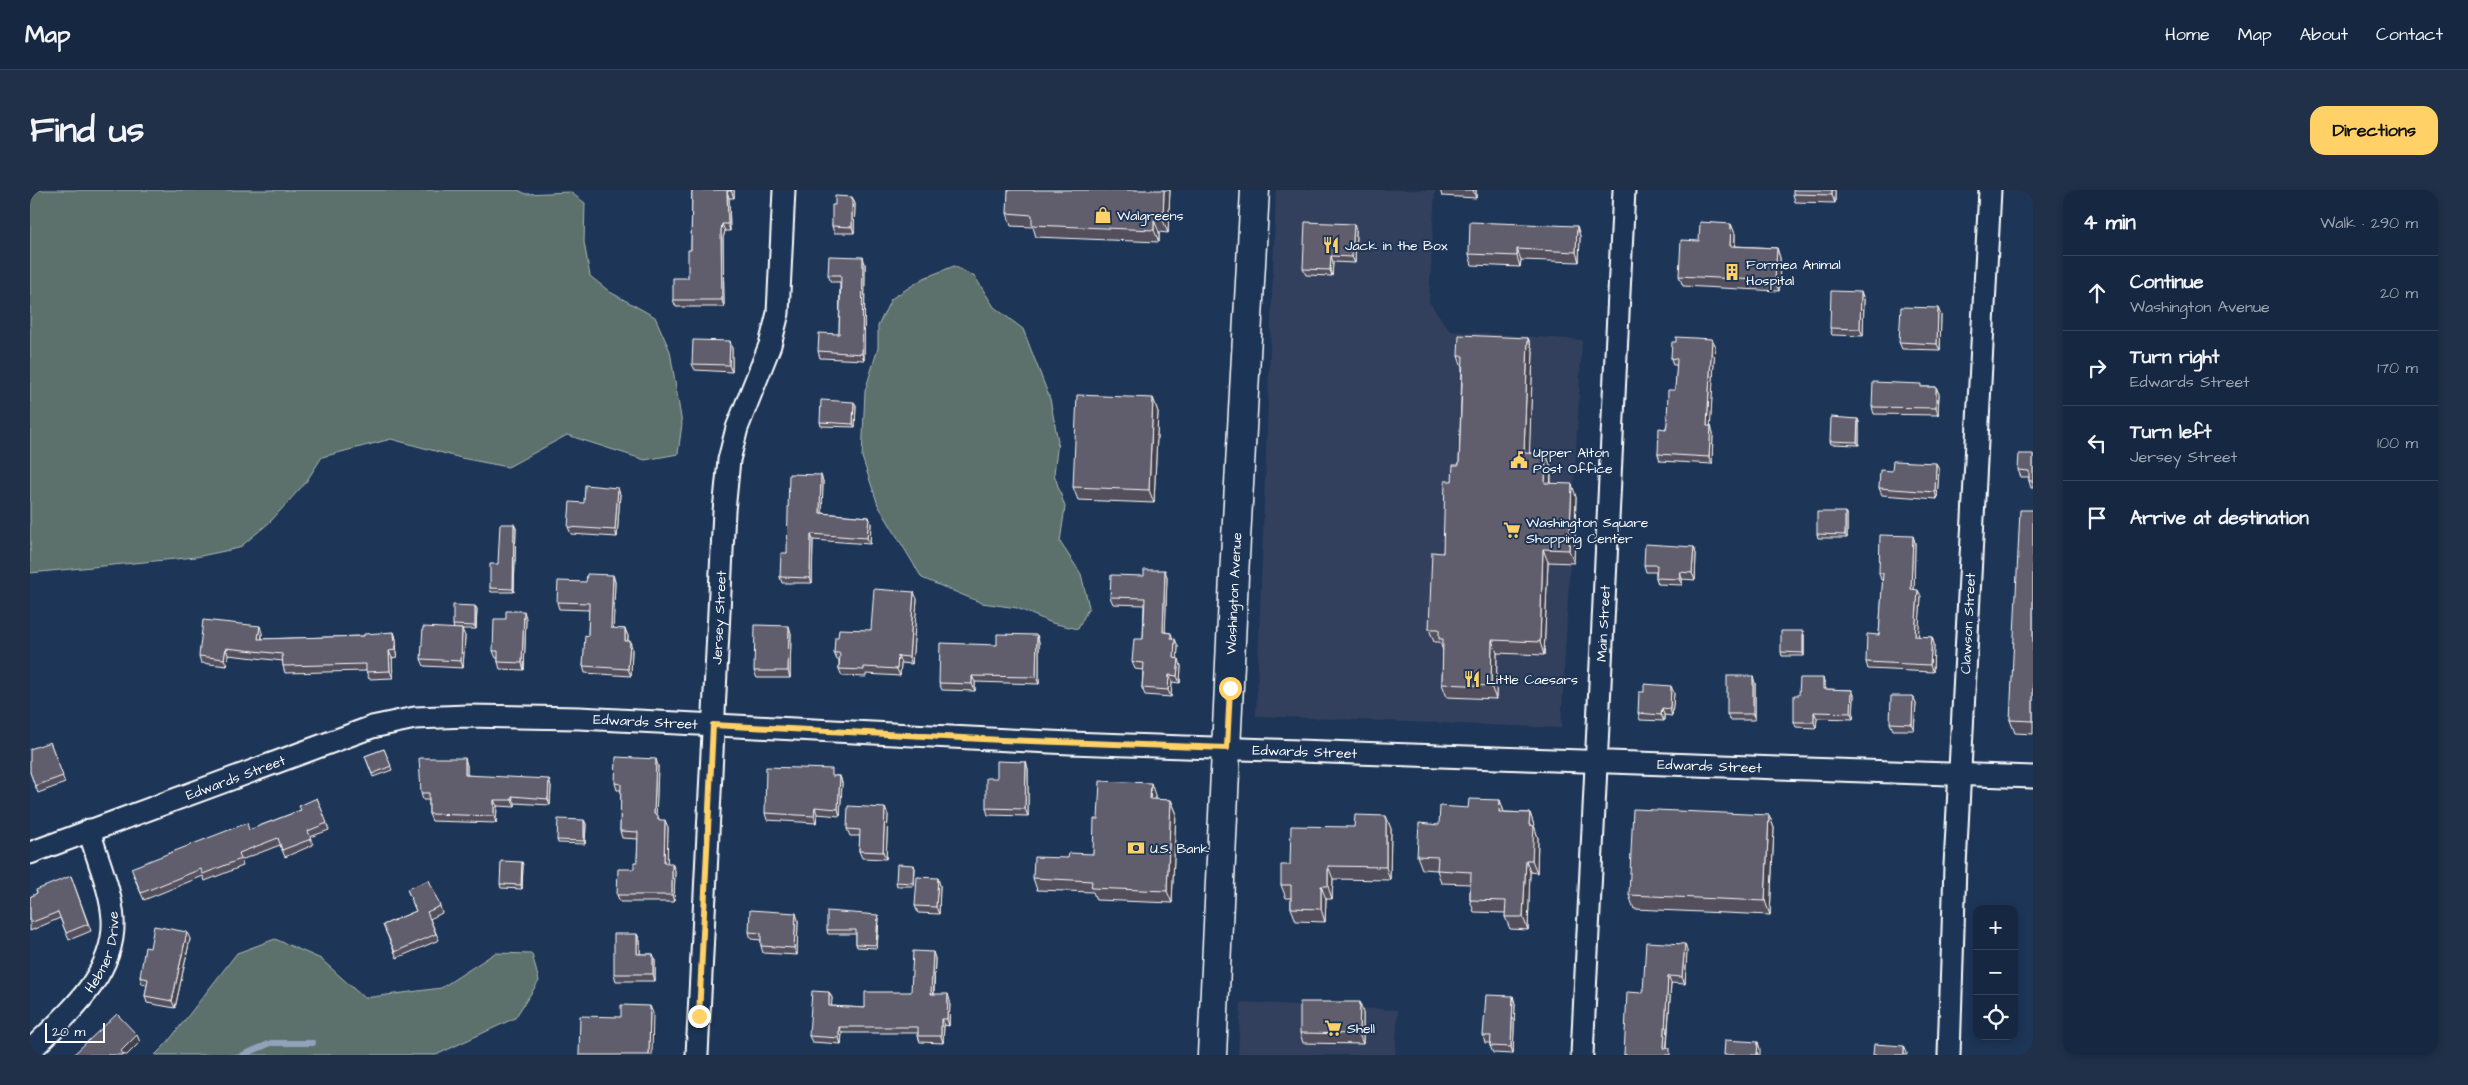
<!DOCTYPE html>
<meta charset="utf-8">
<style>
:root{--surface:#162841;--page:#1f3048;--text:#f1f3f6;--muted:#9ea6b1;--line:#35445a;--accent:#ffd166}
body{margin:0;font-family:"Architects Daughter",sans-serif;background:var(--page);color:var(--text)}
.controls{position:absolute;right:15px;bottom:15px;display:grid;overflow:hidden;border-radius:10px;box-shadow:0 2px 8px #0003}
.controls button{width:45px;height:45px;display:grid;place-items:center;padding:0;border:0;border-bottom:1px solid var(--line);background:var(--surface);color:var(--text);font:25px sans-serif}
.scale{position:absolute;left:15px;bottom:12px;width:60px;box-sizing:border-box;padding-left:5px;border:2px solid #fff;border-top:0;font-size:14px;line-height:18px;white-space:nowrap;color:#fff;-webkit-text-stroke:4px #1d3557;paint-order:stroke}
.stop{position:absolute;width:15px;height:15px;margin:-11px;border:4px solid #ffd166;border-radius:50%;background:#fff}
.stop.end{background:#ffd166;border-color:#fff;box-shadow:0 1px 5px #0008}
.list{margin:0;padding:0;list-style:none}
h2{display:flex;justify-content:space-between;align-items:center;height:65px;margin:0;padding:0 20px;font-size:21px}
h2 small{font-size:16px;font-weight:400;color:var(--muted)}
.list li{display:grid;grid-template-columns:32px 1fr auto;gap:15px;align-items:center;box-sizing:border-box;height:75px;padding:0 20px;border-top:1px solid var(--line)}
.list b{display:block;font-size:19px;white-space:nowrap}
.list p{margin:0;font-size:16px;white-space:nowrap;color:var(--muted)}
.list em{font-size:16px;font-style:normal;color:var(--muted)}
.icon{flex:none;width:28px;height:28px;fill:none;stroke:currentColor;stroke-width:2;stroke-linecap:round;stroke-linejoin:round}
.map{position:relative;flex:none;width:2003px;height:865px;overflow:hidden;border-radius:15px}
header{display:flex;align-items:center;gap:30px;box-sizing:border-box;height:70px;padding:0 25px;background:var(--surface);border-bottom:1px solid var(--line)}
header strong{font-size:24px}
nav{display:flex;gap:28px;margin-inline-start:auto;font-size:18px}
.intro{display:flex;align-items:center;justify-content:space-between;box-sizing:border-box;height:120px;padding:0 30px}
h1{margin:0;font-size:35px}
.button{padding:12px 22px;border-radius:15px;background:var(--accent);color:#111;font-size:18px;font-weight:700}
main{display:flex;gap:30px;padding:0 30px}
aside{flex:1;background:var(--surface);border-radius:15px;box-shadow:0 2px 8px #0003}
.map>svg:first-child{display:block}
.built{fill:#31415d}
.green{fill:#5b716c;stroke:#adb8b6}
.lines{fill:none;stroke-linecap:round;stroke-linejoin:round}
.stream{stroke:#90a3ba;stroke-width:6}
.minor-casing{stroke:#fff;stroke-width:25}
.secondary-casing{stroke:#fff;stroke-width:31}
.minor{stroke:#1d3557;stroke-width:21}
.secondary{stroke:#1d3557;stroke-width:28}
.wall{fill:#53505d;stroke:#fff}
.shaded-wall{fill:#43414c;stroke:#fff}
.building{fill:#605d6c;stroke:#fff}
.route{stroke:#ffd166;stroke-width:6}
.labels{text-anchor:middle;stroke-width:4;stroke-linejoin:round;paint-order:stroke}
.poi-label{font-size:14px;fill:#fff;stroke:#1d3557;text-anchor:start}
.street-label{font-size:14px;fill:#fff;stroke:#1d3557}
</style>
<header>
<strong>Map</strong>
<nav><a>Home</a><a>Map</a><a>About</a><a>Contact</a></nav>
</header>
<div class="intro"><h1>Find us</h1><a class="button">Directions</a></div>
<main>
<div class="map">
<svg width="2003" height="865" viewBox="0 0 2003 865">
<rect width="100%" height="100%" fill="#1d3557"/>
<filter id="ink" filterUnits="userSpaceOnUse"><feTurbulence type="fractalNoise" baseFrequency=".02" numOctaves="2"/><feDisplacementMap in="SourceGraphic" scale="10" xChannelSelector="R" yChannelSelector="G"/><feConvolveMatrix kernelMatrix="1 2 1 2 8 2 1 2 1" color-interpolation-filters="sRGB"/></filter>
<g filter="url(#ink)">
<g class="built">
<path d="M1246,0H1405L1399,112L1420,141L1552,150L1531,538L1226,526Z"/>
<path d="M1211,812L1368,820L1365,865H1208Z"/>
</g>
<g class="green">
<path d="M0,0H488L496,4L540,2L555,13L554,52L560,86L580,102L625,127L640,161L652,234L648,264L615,270L537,245L478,277L431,268L361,249L292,267L276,292L240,332L209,358L166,367L0,383Z"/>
<path d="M924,76L945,87L964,117L993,139L1020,209L1028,251L1024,284L1035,317L1030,352L1051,384L1059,417L1048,439L1022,433L987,418L952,413L892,388L848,315L832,267L835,201L848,158V136L861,109L894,88Z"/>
<path d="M245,749L291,769L334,808L411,798L465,763L502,764L509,791L485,828L406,865H125L137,853L207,763Z"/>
</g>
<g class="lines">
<path class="stream" d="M213,865L241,853H283"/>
<g class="minor-casing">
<g id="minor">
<path id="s1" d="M0,663L342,537L385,528L437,526L549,528L1040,553L2003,587"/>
<path id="s2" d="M0,861C36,825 86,785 83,729C81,699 67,669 59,640"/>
<path id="s3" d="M667,865L694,321L699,270L707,238L740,155L748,123L754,0"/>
<path id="s4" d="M1552,865L1594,0"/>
<path id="s5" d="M1919,865L1925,676L1960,0"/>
</g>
</g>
<g class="secondary-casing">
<g id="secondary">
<path id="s6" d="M1182,865L1204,386L1225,0"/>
</g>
</g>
<use href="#minor" class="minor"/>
<use href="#secondary" class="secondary"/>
</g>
<g class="wall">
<path d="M662,0H704V8H699L700,41H695L693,48L694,117H646L643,110L658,88L661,60Z"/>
<path d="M1140,0L1138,43L1129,42V52L1006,47L1003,37L981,36L977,23Z"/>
<path d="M1410,0H1446V8L1412,6Z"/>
<path d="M1805,0V13L1765,12L1763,4Z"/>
<path d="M822,7L825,14L824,43H804L802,36L805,15Z"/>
<path d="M1701,34L1705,44V56L1747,58L1750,68L1749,101L1653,96L1649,86Z"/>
<path d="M1547,36L1550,46L1549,72L1491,70L1490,77L1442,75L1439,64Z"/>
<path d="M1326,40L1325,73L1303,72L1302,86L1276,85L1273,79Z"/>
<path d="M835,74L834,170L790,168L788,161L809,144L810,92H801L798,85Z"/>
<path d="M1831,102L1834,109L1833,146L1802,145L1800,138Z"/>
<path d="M1911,125L1910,160L1872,159L1869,152Z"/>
<path d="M1498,148L1503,161L1499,263L1516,264L1521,277V293L1546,307L1544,373L1518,372L1514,465L1467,463L1466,509L1417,507L1412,494L1413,461L1410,452H1404L1399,439L1413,363L1422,291L1429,275L1432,178L1428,166Z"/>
<path d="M1682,149L1685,155L1680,236L1683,243L1682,274L1630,271L1628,264L1637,234L1645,200L1647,175H1643L1641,168L1646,152Z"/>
<path d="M702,158V182L665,180L662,174Z"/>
<path d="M1892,197H1906L1909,204L1908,225L1844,224L1842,217Z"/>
<path d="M1123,208L1128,222L1124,313L1048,310L1043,297Z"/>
<path d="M826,215L825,237L791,236L790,232Z"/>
<path d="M1828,229L1829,232V255L1801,254L1800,251Z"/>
<path d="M2003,264V298H2001L1999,291V287H1991L1988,280Z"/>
<path d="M1909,280L1907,309L1852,305L1849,298L1862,281Z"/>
<path d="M793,291L792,323L839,327L841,333L840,354L783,350L782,393H752L750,387L757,363Z"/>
<path d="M590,304L587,347L541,344L538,337L554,313Z"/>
<path d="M2003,320V544L1985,543L1980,530Z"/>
<path d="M1817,325V348H1788L1787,344Z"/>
<path d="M486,338L484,402H461L460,398L468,374Z"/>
<path d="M1883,346L1885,353L1884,399L1891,406L1888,447H1902L1904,454L1903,482L1838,479L1836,472L1849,445L1853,390H1851L1849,383Z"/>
<path d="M1664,357L1666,364L1665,390L1652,389V395L1628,394L1626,388V382H1616L1614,375Z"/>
<path d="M583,385L585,392L583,439H595L598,446V451L602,458L601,486L555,483L553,476L558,446L559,420L529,419L527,412Z"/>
<path d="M1137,387L1135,442L1141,443L1143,449L1148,456L1147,469L1151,476L1150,493L1142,492L1141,507L1115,505L1112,498L1113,480L1105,479L1102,472L1113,449L1114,415L1083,414L1080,407Z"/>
<path d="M887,409L882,474L871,473L870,486L836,484V487L812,486L809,479V470H807L804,463L808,447L841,440Z"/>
<path d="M445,416L447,419L446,439H424L423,435Z"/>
<path d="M496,428L494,480L470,479L468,472V468H466L463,461Z"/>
<path d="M364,442L366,449L367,467L362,468L363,488L339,489L336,481L255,483L253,476V471L198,465L197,476L171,473L169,466L232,443V449L334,446Z"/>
<path d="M761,443L760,488H727L724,481Z"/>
<path d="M1007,445L1009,452V494L945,492V501L912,500L909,493L967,455Z"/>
<path d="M1774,445V466H1752L1751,462Z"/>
<path d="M435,446L433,478L394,476L391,469Z"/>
<path d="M1725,493V530H1700L1697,524Z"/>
<path d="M1795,494V499L1822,500L1824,505L1823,529L1787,528L1786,538L1766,537L1764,532L1769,505Z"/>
<path d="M1644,503L1642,526L1634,525V531L1610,530L1608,523Z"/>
<path d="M1883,506L1886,513L1884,540H1863L1860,533Z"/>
<path d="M20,552L35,593L8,603L0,582Z"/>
<path d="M354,559L362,580L343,587L335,566Z"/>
<path d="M996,572L998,579V626L958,625L956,618L967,588Z"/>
<path d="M437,575V585L521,596L520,615L485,613V617L467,616L466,633L402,631L399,624V610H393L391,603Z"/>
<path d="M628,576L626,624L630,630L638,637L637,673L645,680L644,712H590L587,705L604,679L607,672L608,649L592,648L590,641L591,600H587L585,593Z"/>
<path d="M805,586H810L812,593L810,626L787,624L786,633L737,630L735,623Z"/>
<path d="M1125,605V610H1141L1146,622L1142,713L1066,710L1063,702L1007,700L1003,688L1038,668L1063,664L1068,629Z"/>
<path d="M287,608L299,640L280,647L283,655L255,667L250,655L211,670L213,676L175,691L173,686L114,710L103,685L219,640L271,620Z"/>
<path d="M1470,610L1474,622L1500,623L1508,648L1507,683L1500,682L1498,740L1480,739L1475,727L1476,723L1444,722L1440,710V694L1411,693L1407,680L1392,679L1387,666L1438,618Z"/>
<path d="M858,625L856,669L832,668L829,661L830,646H820L817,639Z"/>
<path d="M1739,625L1744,638L1740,725L1604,719L1599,705Z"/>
<path d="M1356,626L1361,639L1360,690L1303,689L1302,709H1296L1295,732L1266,731L1261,718V708H1256L1251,695L1260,675L1324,637Z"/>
<path d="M554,630L556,634L555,654L528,653L527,650Z"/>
<path d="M492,672L493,675L492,699L471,698L470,694Z"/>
<path d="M885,678L884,696H867L866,692Z"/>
<path d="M41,686L61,741L39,750L30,728L0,741V707Z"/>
<path d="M910,695L909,724L888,723L885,716Z"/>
<path d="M377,699L410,716L412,723L400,729L409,750L367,768L353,735L386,721Z"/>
<path d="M849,728L847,758L827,757L826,754V744H798L797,740Z"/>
<path d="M768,730L767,765L733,763L731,756V750L721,749L719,742Z"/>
<path d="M607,744L610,751V764H623L625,770V791H586L584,784Z"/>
<path d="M160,749L145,818L117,813L115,806L117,795L112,794L110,787L120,758Z"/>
<path d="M1657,761L1655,794L1641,793L1637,858L1594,865L1613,803Z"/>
<path d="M905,768L904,804L920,811L919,836L914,835L913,853L890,852L888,846V843H812L811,854L782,852L779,846L799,802L802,808L801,816L835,818L881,802Z"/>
<path d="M1485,813L1483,864L1463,863L1460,856V853H1455L1453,846Z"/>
<path d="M1333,823V854L1273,853L1270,843Z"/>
</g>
<g class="shaded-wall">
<path d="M701,0H704V8Z"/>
<path d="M1134,0H1140L1138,43L1133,30Z"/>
<path d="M1443,0H1446V8Z"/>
<path d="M1802,0H1805V13L1802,5Z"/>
<path d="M697,1L699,8L700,41L698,34Z"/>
<path d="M822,7L825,14L824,43L822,37Z"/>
<path d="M1124,30L1129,42V52L1124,40Z"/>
<path d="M692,34L695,41L693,48L694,117L692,110L691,41Z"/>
<path d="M1324,34L1326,40L1325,73L1322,67Z"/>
<path d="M1701,34L1705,44L1704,66L1700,56Z"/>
<path d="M1547,36L1550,46L1549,72L1546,62Z"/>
<path d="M1747,58L1750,68L1749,101L1745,91Z"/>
<path d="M1487,59L1491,70L1490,77L1487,66Z"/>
<path d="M1301,66L1303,72L1302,86L1300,80Z"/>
<path d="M833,67L835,74L834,170L832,164Z"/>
<path d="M1831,102L1834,109L1833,146L1830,139Z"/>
<path d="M1908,118L1911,125L1910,160L1907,154Z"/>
<path d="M1498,148L1503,161L1499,276L1494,263Z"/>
<path d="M1682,149L1685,155L1680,243L1677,236Z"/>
<path d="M700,151L702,158V182L699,175Z"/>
<path d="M1906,197L1909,204L1908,225L1906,218Z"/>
<path d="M1123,208L1128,222L1124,313L1119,300Z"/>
<path d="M824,212L826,215L825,237L823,234Z"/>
<path d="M1828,229L1829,232V255L1827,252Z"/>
<path d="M1681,236L1683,243L1682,274L1679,267Z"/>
<path d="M1516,264L1521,277L1520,306L1515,293Z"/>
<path d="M1906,273L1909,280L1907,309L1905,302Z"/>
<path d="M791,285L793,291L792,329L790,323Z"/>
<path d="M1542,294L1546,307L1544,373L1539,360Z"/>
<path d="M588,298L590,304L587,347L585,340Z"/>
<path d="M1815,322L1817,325V348L1815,345Z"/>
<path d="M839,327L841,333L840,354L837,348Z"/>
<path d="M484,334L486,338L484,402L483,399Z"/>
<path d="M781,344L783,350L782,393L780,388Z"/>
<path d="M1883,346L1885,353L1884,406L1881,399Z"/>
<path d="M1664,357L1666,364L1665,390L1662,383Z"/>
<path d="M1513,359L1518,372L1514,465L1510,452Z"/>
<path d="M1135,380L1137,387L1135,449L1133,442Z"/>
<path d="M1650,382L1652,389V395L1650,389Z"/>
<path d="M583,385L585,392L583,445L581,438Z"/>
<path d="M1888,400L1891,406L1888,453L1885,446Z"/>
<path d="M884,402L887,409L882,474L879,467Z"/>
<path d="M445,416L447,419L446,439L445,436Z"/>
<path d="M494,421L496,428L494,480L492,473Z"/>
<path d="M230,436L232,443L231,456L228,449Z"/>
<path d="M759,436L761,443L760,488L758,481Z"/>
<path d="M432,439L435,446L433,478L431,471Z"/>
<path d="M595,439L598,446L597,458L595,451Z"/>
<path d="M1773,441L1774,445V466L1773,463Z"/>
<path d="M364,442L366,449L367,467L365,460Z"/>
<path d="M1007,445L1009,452V494L1006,487Z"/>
<path d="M1902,447L1904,454L1903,482L1900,475Z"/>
<path d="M1145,449L1148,456L1147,475L1144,468Z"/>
<path d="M1462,450L1467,463L1466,509L1461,496Z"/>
<path d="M600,451L602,458L601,486L598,479Z"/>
<path d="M196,458L198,465L197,476L194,469Z"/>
<path d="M359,461L362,468L363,488L360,481Z"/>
<path d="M868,466L871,473L870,486L867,479Z"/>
<path d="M1149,469L1151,476L1150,493L1147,486Z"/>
<path d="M1139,485L1142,492L1141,507L1138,500Z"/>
<path d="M942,486L945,492V501L942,494Z"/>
<path d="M1723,486L1725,493V530L1723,524Z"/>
<path d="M1793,488L1795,494V505L1793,499Z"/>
<path d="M1641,496L1644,503L1642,526L1640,519Z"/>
<path d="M1822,500L1824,505L1823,529L1821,523Z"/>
<path d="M1883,506L1886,513L1884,540L1882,534Z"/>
<path d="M1632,518L1634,525V531L1631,525Z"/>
<path d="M1784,522L1787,528L1786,538L1784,532Z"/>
<path d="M435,568L437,575V591L435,585Z"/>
<path d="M626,569L628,576L626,631L624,624Z"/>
<path d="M996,572L998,579V626L995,619Z"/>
<path d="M810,586L812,593L810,626L808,619Z"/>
<path d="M519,589L521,596L520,615L518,609Z"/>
<path d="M1121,593L1125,605L1124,621L1120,609Z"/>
<path d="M482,606L485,613V617L482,610Z"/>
<path d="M464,610L467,616L466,633L464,626Z"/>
<path d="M1141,610L1146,622L1142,713L1137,701Z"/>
<path d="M1470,610L1474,623L1469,622Z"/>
<path d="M785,617L787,624L786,633L784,626Z"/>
<path d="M855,618L858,625L856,669L853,662Z"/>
<path d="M1500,623L1508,648L1507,683L1502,670L1499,635Z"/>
<path d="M1739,625L1744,638L1740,725L1735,711Z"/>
<path d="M1356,626L1361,639L1360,690L1356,677Z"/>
<path d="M554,630L556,634L555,654L554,651Z"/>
<path d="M635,630L638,637L637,679L634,673Z"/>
<path d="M1496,670L1500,682L1498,740L1493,727Z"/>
<path d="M492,672L493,675L492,699L491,695Z"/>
<path d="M642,673L645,680L644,712L642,705Z"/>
<path d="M884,675L885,678L884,696L883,693Z"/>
<path d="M1298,676L1303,689L1302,709L1298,696Z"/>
<path d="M908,688L910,695L909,724L906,717Z"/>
<path d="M1291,696L1296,709L1295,732L1291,719Z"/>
<path d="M766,723L768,730L767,765L764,758Z"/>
<path d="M848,725L849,728L847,758L846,755Z"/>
<path d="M157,742L160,749L145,818L142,811Z"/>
<path d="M607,744L610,751V770L607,764Z"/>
<path d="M1655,754L1657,761L1655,794L1652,787Z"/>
<path d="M903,762L905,768L903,810L901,804Z"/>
<path d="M623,764L625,770V791L623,784Z"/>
<path d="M1638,786L1641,793L1636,865L1634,858Z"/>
<path d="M799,802L802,808L801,823L799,816Z"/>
<path d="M918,804L920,811L919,836L917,829Z"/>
<path d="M1483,806L1485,813L1483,864L1481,857Z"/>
<path d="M1330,812L1333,823V854L1329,844Z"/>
<path d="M620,816L623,823L622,865H619Z"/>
<path d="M911,829L914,835L913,853L911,846Z"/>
<path d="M809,837L812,843L811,854L809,848Z"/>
<path d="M107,845L110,852L97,865H92L91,861Z"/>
<path d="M1728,852L1730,859V865H1727Z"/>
<path d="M1874,856L1877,863V865H1874Z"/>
</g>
<g class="building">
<path d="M662,0H701V1H697L698,34H692L691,41L692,110H643V88H658V60H661Z"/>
<path d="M978,0H1134L1133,30H1124V40L1002,35V25L977,23Z"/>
<path d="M1763,0H1802V5L1763,4Z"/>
<path d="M805,6L822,7V37L802,36V15H805Z"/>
<path d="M1275,32L1324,34L1322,67L1301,66L1300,80L1273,79Z"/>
<path d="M1440,32L1547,36L1546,62L1487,59V66L1439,64Z"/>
<path d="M1670,32L1701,34L1700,56L1747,58L1745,91L1649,86L1651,50L1669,51Z"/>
<path d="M799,66L833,67L832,164L788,161L789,143L809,144L811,85H798Z"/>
<path d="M1801,101L1831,102L1830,139L1800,138Z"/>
<path d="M1871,117L1908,118L1907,154L1869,152Z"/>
<path d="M1429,145L1498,148L1494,263L1516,264L1515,293L1542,294L1539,360L1513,359L1510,452L1462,450L1461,496L1412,494L1413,449H1409V439H1399L1402,362L1413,363L1415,291H1422L1423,275H1429L1433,166H1428Z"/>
<path d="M1646,147L1682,149L1677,236H1681L1679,267L1628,264L1629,238L1636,239L1637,234L1638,200H1645L1647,169L1641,168L1642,152H1646Z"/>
<path d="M663,150L700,151L699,175L662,174Z"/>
<path d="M1843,192L1891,194V197H1906V218L1842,217Z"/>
<path d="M1047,205L1123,208L1119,300L1043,297Z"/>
<path d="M791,210L824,212L823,234L790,232Z"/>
<path d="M1801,227L1828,229L1827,252L1800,251Z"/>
<path d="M1989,264H2003V291H1999V281L1988,280Z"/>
<path d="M1863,271L1906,273L1905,302L1849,298L1850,280L1862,281Z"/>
<path d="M759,284L791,285L790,323L839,327L837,348L781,344L780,388L750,387L751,363H757Z"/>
<path d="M555,295L588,298L585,340L538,337L540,312L554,313Z"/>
<path d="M1990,320H2003V531L1980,530Z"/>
<path d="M1787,322H1815V345L1787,344Z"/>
<path d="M470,334H484L483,399L460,398V374H468Z"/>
<path d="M1850,345L1883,346L1881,399L1888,400L1885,446L1902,447L1900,475L1836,472L1837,444L1849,445L1853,383H1849Z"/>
<path d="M1615,354L1664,357L1662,383L1650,382V389L1626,388L1627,375H1614Z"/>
<path d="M1114,380H1135L1133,442L1141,443V448L1145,449L1144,468L1149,469L1147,486L1139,485L1138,500L1112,498L1114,473L1102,472L1104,449H1113L1115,408L1080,407L1081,385L1114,386Z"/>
<path d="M557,384L583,385L581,438L595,439V451H600L598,479L553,476L555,445L558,446L559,413L527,412L528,391L556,392Z"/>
<path d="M844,399L884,402L879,467L868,466L867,479L834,477V480L809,479L810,463H804L805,447H808L809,439L841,440Z"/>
<path d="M423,415L445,416V436L423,435Z"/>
<path d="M476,421H494L492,473L468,472V461H463L464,429H476Z"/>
<path d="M173,430L230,436L228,449L334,446V444L364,442L365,460L359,461L360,481L336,482V474L253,476L252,464L196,458L194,469L169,466Z"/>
<path d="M725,435L759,436L758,481H724Z"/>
<path d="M393,437L432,439L431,471L391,469Z"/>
<path d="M1751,441H1773V463L1751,462Z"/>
<path d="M967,444L1007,445L1006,487L942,486V494L909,493L910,453L967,455Z"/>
<rect x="1697" y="486" width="26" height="38"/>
<path d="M1770,488H1793V499L1822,500L1821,523L1784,522V532H1764V505H1769Z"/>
<path d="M1614,494L1641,496L1640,519L1632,518L1631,525L1608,523L1609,502H1614Z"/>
<path d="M1861,506H1883L1882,534L1860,533Z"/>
<path d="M20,552L33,586L5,596L0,582V559Z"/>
<path d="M354,559L361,576L342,584L335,566Z"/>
<path d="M586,567L626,569L624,624L628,625V630H635L634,673H642V705H587L588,679H604V672H607L608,642L590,641L591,594L585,593Z"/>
<path d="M389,568H435V585L519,589L518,609L482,606V610H464V626L399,624V603H391Z"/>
<path d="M967,571L996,572L995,619L956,618V588H967Z"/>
<path d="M736,577L802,579V586H810L808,619L785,617L784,626L735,623Z"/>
<path d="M1070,591L1121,593L1120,609L1141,610L1137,701L1061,698L1062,691L1003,688L1004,667L1038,668L1039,663L1063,664L1064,629H1068Z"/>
<path d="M287,608L297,633L278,641L281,649L252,660L248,648L209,663L211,669L173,684L171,679L111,703L101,678L217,633L219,640L271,620L269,616Z"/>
<path d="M1439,609L1470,610L1469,622L1500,623L1499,635L1504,636L1502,670H1496L1493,727H1475L1476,711L1440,710L1441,682L1407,680L1408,667L1387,666L1389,633L1409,635L1410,616L1438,618Z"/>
<path d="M818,616L855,618L853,662L829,661L830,640L817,639Z"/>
<path d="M1603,619L1739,625L1735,711L1599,705Z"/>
<path d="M1325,625L1356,626V677L1298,676V696H1291V719L1261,718V695H1251V675H1260L1261,636L1324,637Z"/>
<path d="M528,629L554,630V651L527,650Z"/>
<path d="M471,671L492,672L491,695L470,694Z"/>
<path d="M867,674L884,675L883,693L866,692Z"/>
<path d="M41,686L58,734L36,743L28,722L0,733V707L7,703L6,700Z"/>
<path d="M887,687L908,688L906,717L885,716Z"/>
<path d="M399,690L410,716L397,722L406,744L365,762L353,735L386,721L377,699Z"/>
<path d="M720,720L766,723L764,758L731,756V743L719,742Z"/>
<path d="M797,721L848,725L846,755L826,754V740H797Z"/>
<path d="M124,736L157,742L142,811L115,806L118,789L110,787L115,757L120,758Z"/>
<path d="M584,744H607V764H623V784H584Z"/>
<path d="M1616,752L1655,754L1652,787L1638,786L1634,858H1640V865H1594L1597,802L1613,803Z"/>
<path d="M883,761L903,762L901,804H918L917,829H911V846H888V837H809V848L779,846L782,801L799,802V816L835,818V802H881Z"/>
<path d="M1456,805L1483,806L1481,857L1460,856L1461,846H1453Z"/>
<path d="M1270,812H1330L1329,844L1270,843Z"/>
<path d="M591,815L620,816L619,865H549L550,826L591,827Z"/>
<path d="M87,824L107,845L91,861L94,865H43Z"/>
<path d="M1695,850L1728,852L1727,865H1694Z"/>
<path d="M1844,854L1874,856V865H1843Z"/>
</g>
</g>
<g class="lines" filter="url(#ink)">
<path class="route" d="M669,826L683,535L972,550L1197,558L1200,498"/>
</g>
<defs>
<g id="shop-bare" transform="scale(1.35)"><path d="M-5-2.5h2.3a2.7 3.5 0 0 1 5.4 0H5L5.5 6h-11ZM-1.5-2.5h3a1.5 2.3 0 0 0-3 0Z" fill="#ffd166" stroke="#1d3557" stroke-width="2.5" paint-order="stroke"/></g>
<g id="restaurant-bare" transform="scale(1.35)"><path d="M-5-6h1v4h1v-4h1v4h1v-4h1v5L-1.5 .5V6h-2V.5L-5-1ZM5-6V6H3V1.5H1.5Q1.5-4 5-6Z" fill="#ffd166" stroke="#1d3557" stroke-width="2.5" paint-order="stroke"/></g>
<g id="building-bare" transform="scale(1.35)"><path d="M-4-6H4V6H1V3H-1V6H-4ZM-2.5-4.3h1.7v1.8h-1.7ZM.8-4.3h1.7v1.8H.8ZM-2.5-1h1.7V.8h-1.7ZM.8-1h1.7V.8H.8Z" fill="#ffd166" stroke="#1d3557" stroke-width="2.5" paint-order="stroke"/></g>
<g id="civic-bare" transform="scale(1.35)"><path d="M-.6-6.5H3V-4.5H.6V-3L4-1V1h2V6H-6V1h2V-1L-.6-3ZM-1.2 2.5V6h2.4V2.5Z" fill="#ffd166" stroke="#1d3557" stroke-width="2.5" paint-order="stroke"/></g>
<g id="supermarket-bare" transform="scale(1.35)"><path d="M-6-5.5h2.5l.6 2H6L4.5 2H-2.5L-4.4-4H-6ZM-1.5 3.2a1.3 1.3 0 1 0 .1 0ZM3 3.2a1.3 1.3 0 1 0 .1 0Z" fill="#ffd166" stroke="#1d3557" stroke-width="2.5" paint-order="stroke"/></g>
<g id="bank-bare" transform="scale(1.35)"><path d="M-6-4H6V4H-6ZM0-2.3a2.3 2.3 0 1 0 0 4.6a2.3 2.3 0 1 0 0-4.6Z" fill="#ffd166" stroke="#1d3557" stroke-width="2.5" paint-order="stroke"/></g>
</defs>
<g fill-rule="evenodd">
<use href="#shop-bare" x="1073" y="25"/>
<use href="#restaurant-bare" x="1301" y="55"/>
<use href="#building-bare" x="1702" y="82"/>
<use href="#civic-bare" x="1489" y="270"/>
<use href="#supermarket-bare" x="1482" y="340"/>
<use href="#restaurant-bare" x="1442" y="489"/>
<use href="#bank-bare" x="1106" y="658"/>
<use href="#supermarket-bare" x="1303" y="838"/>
</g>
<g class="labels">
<g class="poi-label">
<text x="1087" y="30">Walgreens</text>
<text x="1315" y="60">Jack in the Box</text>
<text x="1716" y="79">Formea Animal<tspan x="1716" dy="16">Hospital</tspan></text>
<text x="1503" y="267">Upper Alton<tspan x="1503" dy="16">Post Office</tspan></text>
<text x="1496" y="337">Washington Square<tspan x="1496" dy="16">Shopping Center</tspan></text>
<text x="1456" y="494">Little Caesars</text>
<text x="1120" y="663">U.S. Bank</text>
<text x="1317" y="843">Shell</text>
</g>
<g class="street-label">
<text dy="5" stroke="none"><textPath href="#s6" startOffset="462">Washington Avenue</textPath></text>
<text dy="5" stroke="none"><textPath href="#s3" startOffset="438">Jersey Street</textPath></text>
<text dy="5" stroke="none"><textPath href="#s4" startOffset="432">Main Street</textPath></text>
<text dy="5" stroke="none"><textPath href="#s5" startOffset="432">Clawson Street</textPath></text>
<text dy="5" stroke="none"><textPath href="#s1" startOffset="639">Edwards Street</textPath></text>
<text dy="5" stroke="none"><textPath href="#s1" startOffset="1299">Edwards Street</textPath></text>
<text dy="5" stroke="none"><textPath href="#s1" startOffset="1704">Edwards Street</textPath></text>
<text dy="5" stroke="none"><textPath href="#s1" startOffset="219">Edwards Street</textPath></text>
<text dy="5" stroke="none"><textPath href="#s2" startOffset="126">Hebner Drive</textPath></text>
</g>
</g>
</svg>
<div class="controls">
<button>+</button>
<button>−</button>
<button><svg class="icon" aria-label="locate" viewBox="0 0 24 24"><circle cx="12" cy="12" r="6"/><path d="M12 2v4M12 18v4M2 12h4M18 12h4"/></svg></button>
</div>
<div class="scale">20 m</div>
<div class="stop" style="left:1200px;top:498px"></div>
<div class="stop end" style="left:669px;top:826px"></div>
</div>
<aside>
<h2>4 min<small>Walk · 290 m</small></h2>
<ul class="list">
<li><svg class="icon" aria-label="ahead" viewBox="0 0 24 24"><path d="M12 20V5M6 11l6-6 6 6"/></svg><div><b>Continue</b><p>Washington Avenue</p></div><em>20 m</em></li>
<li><svg class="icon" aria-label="right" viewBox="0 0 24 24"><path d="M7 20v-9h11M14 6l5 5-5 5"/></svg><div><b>Turn right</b><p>Edwards Street</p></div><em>170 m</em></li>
<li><svg class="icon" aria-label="left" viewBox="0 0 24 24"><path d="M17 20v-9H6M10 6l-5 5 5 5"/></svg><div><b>Turn left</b><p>Jersey Street</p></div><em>100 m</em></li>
<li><svg class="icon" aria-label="arrive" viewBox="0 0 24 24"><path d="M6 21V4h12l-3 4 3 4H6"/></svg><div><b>Arrive at destination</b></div></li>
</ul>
</aside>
</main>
